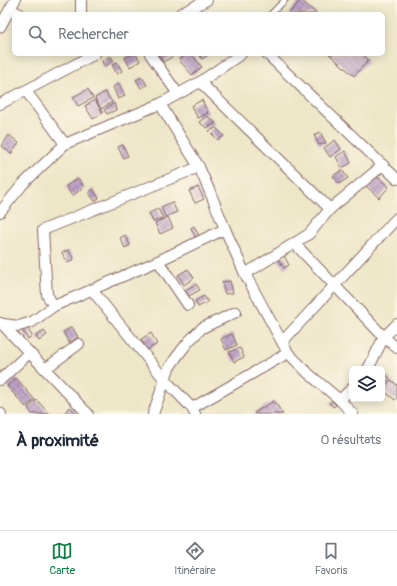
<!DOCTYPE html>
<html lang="fr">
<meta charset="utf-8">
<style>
:root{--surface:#fff;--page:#f2f2f3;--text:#1f2937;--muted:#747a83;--line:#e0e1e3;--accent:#0b8043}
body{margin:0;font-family:Pangolin,sans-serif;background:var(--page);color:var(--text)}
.controls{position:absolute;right:12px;bottom:12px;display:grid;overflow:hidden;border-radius:6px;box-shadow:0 2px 10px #0003}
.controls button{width:36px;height:36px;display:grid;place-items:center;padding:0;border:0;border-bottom:1px solid var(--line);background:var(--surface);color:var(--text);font:20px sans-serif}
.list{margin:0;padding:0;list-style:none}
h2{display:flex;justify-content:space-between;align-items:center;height:52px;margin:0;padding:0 16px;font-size:17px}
h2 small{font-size:13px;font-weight:400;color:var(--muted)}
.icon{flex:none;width:22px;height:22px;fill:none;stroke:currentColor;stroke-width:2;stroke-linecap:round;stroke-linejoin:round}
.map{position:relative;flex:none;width:397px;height:414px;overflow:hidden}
.search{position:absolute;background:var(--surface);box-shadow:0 2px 10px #0003;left:12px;right:12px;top:12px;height:44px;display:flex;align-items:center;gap:10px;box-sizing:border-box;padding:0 14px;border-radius:6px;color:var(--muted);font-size:15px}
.sheet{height:116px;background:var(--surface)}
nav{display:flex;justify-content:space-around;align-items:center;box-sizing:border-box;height:56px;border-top:1px solid var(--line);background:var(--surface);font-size:11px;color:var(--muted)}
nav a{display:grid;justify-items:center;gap:2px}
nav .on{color:var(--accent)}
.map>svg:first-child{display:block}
.building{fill:url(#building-cross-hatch)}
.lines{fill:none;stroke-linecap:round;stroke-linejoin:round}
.service-casing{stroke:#836562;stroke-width:7}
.minor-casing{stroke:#836562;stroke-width:12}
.service{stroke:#fff;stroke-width:5}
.minor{stroke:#fff;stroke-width:10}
</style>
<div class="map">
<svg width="397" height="414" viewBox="0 0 397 414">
<defs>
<pattern id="building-cross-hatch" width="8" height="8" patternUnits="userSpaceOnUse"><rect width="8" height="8" fill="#bda1c8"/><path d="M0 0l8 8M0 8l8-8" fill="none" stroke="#9c83a3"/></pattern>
</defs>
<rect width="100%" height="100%" fill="#fcf5e5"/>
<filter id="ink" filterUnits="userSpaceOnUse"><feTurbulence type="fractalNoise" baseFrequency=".025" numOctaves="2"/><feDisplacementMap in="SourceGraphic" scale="8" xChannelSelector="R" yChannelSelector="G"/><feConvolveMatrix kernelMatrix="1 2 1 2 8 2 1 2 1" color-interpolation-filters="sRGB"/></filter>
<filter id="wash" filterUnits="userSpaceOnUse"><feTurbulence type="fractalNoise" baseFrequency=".012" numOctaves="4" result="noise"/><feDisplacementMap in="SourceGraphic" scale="16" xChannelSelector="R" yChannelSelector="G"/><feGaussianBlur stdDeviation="0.9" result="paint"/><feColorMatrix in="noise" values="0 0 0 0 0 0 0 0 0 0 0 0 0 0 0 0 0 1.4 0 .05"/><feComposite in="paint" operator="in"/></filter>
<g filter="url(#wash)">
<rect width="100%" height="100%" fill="#ede6c7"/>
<g id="blocks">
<g class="building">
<path d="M301,0L317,14H288Z"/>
<path d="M132,54H136L140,61L130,67L125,58Z"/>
<path d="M158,54H177L163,62Z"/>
<path d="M187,54H191L202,67L192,75L179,60Z"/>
<path d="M199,54H210L202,59Z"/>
<path d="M329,54H362L369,60L354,76Z"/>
<path d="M110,56L114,61L104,67L102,61Z"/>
<path d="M117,62L122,71L117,74L112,65Z"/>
<path d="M142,77L147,85L141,88L136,80Z"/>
<path d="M119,84L125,96L118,99L113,87Z"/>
<path d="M88,89L93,98L78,106L73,97Z"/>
<path d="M105,92L112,102L101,109L95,98Z"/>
<path d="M95,100L103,113L93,119L85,106Z"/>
<path d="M202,100L208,113L198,118L191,106Z"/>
<path d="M114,103L116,110L107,114L104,110Z"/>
<path d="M207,116L216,123L207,128L199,122Z"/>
<path d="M216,128L224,136L218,140L209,131Z"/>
<path d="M320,132L326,143L319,145L314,135Z"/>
<path d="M9,135L19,143L11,154L2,146Z"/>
<path d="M335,140L341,149L330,157L324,148Z"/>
<path d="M123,145L128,156L123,158L118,147Z"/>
<path d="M345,151L351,163L342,168L336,157Z"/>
<path d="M342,170L348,178L339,184L333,176Z"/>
<path d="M375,175L389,187L379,198L366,186Z"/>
<path d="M78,178L84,187L72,196L66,186Z"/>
<path d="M198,187L204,199L195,203L189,191Z"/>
<path d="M93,189L99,198L95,201L89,193Z"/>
<path d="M172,202L177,212L165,217L161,207Z"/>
<path d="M158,209L163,218L153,222L149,213Z"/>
<path d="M168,217L173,228L160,234L155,223Z"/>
<path d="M194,226L199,236L196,238L191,228Z"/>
<path d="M125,235L130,245L125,248L120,238Z"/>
<path d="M68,250L74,259L68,263L62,253Z"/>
<path d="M284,256L289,265L284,268L277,258Z"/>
<path d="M188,269L194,278L184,285L178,275Z"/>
<path d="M230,281L233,293L225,294L222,282Z"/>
<path d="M196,284L200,290L189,296L185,290Z"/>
<path d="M204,296L208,302L198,307L195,301Z"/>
<path d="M27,327L32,336L28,339L22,330Z"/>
<path d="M72,327L78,337L69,343L63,332Z"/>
<path d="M44,331L47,335L39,341L36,336Z"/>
<path d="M151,333L157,344L147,350L141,339Z"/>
<path d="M232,334L237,345L226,350L221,339Z"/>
<path d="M240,348L244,357L234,362L229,352Z"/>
<path d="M384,373L390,378L382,387V375Z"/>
<path d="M16,378L35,400L26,407L7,386Z"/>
<path d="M391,380L397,385V398L395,400L382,389Z"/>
<path d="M37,400L49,414H32L28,408Z"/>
<path d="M274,401L283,414H255L254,413Z"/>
<path d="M332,401L336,405L334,407L329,403Z"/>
<path d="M70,407L77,414H63Z"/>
</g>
</g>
</g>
<g filter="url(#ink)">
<use href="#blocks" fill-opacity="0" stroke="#836562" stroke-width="1"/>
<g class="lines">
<g class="service-casing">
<path id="service" d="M271,14L285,0"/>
</g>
<g class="minor-casing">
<g id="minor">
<path d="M81,0V14"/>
<path d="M10,9L20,14"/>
<path d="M180,14L207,0"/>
<path d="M0,27L15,0"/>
<path d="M150,54L178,94"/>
<path d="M267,54L397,179"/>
<path d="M200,82L330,209"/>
<path d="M26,91L65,144"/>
<path d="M0,104L95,54"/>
<path d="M160,104L199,167L210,192L225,229L245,274L288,353L309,374L340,400L353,414"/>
<path d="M0,212L23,184L65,144L160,104L200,82L241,54"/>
<path d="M294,243L384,337L397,348"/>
<path d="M158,261L188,305"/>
<path d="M245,274L309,234L330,209L383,165"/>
<path d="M92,290L165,380L192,408L195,414"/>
<path d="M54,306L47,295L43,230L199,167"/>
<path d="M1,323L88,414"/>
<path d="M3,324L19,326L32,322L54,306L158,261L225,229"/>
<path d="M282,342L397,218"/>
<path d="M45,369L79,344"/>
<path d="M368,369L384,337L397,324"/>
<path d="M0,380L29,353"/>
<path d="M340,400L352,388"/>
<path d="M192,408L288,353"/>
<path d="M0,413L1,414"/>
<path d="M153,414L169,368L178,355L189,341L202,328L236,312"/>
</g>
</g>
<use href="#service" class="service"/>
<use href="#minor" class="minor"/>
</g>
</g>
</svg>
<div class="controls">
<button><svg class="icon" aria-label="layers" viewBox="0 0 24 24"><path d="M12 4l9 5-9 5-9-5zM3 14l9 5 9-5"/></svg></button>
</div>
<div class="search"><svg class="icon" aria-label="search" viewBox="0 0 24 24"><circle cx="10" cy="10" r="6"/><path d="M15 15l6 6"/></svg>Rechercher</div>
</div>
<section class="sheet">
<h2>À proximité<small>0 résultats</small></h2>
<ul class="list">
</ul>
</section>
<nav>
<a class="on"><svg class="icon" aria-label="map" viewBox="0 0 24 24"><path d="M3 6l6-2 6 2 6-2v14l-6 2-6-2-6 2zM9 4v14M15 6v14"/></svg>Carte</a>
<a><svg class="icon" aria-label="directions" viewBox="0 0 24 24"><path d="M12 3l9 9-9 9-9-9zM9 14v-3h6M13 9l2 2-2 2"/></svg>Itinéraire</a>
<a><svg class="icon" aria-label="saved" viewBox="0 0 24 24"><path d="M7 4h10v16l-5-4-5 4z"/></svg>Favoris</a>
</nav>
